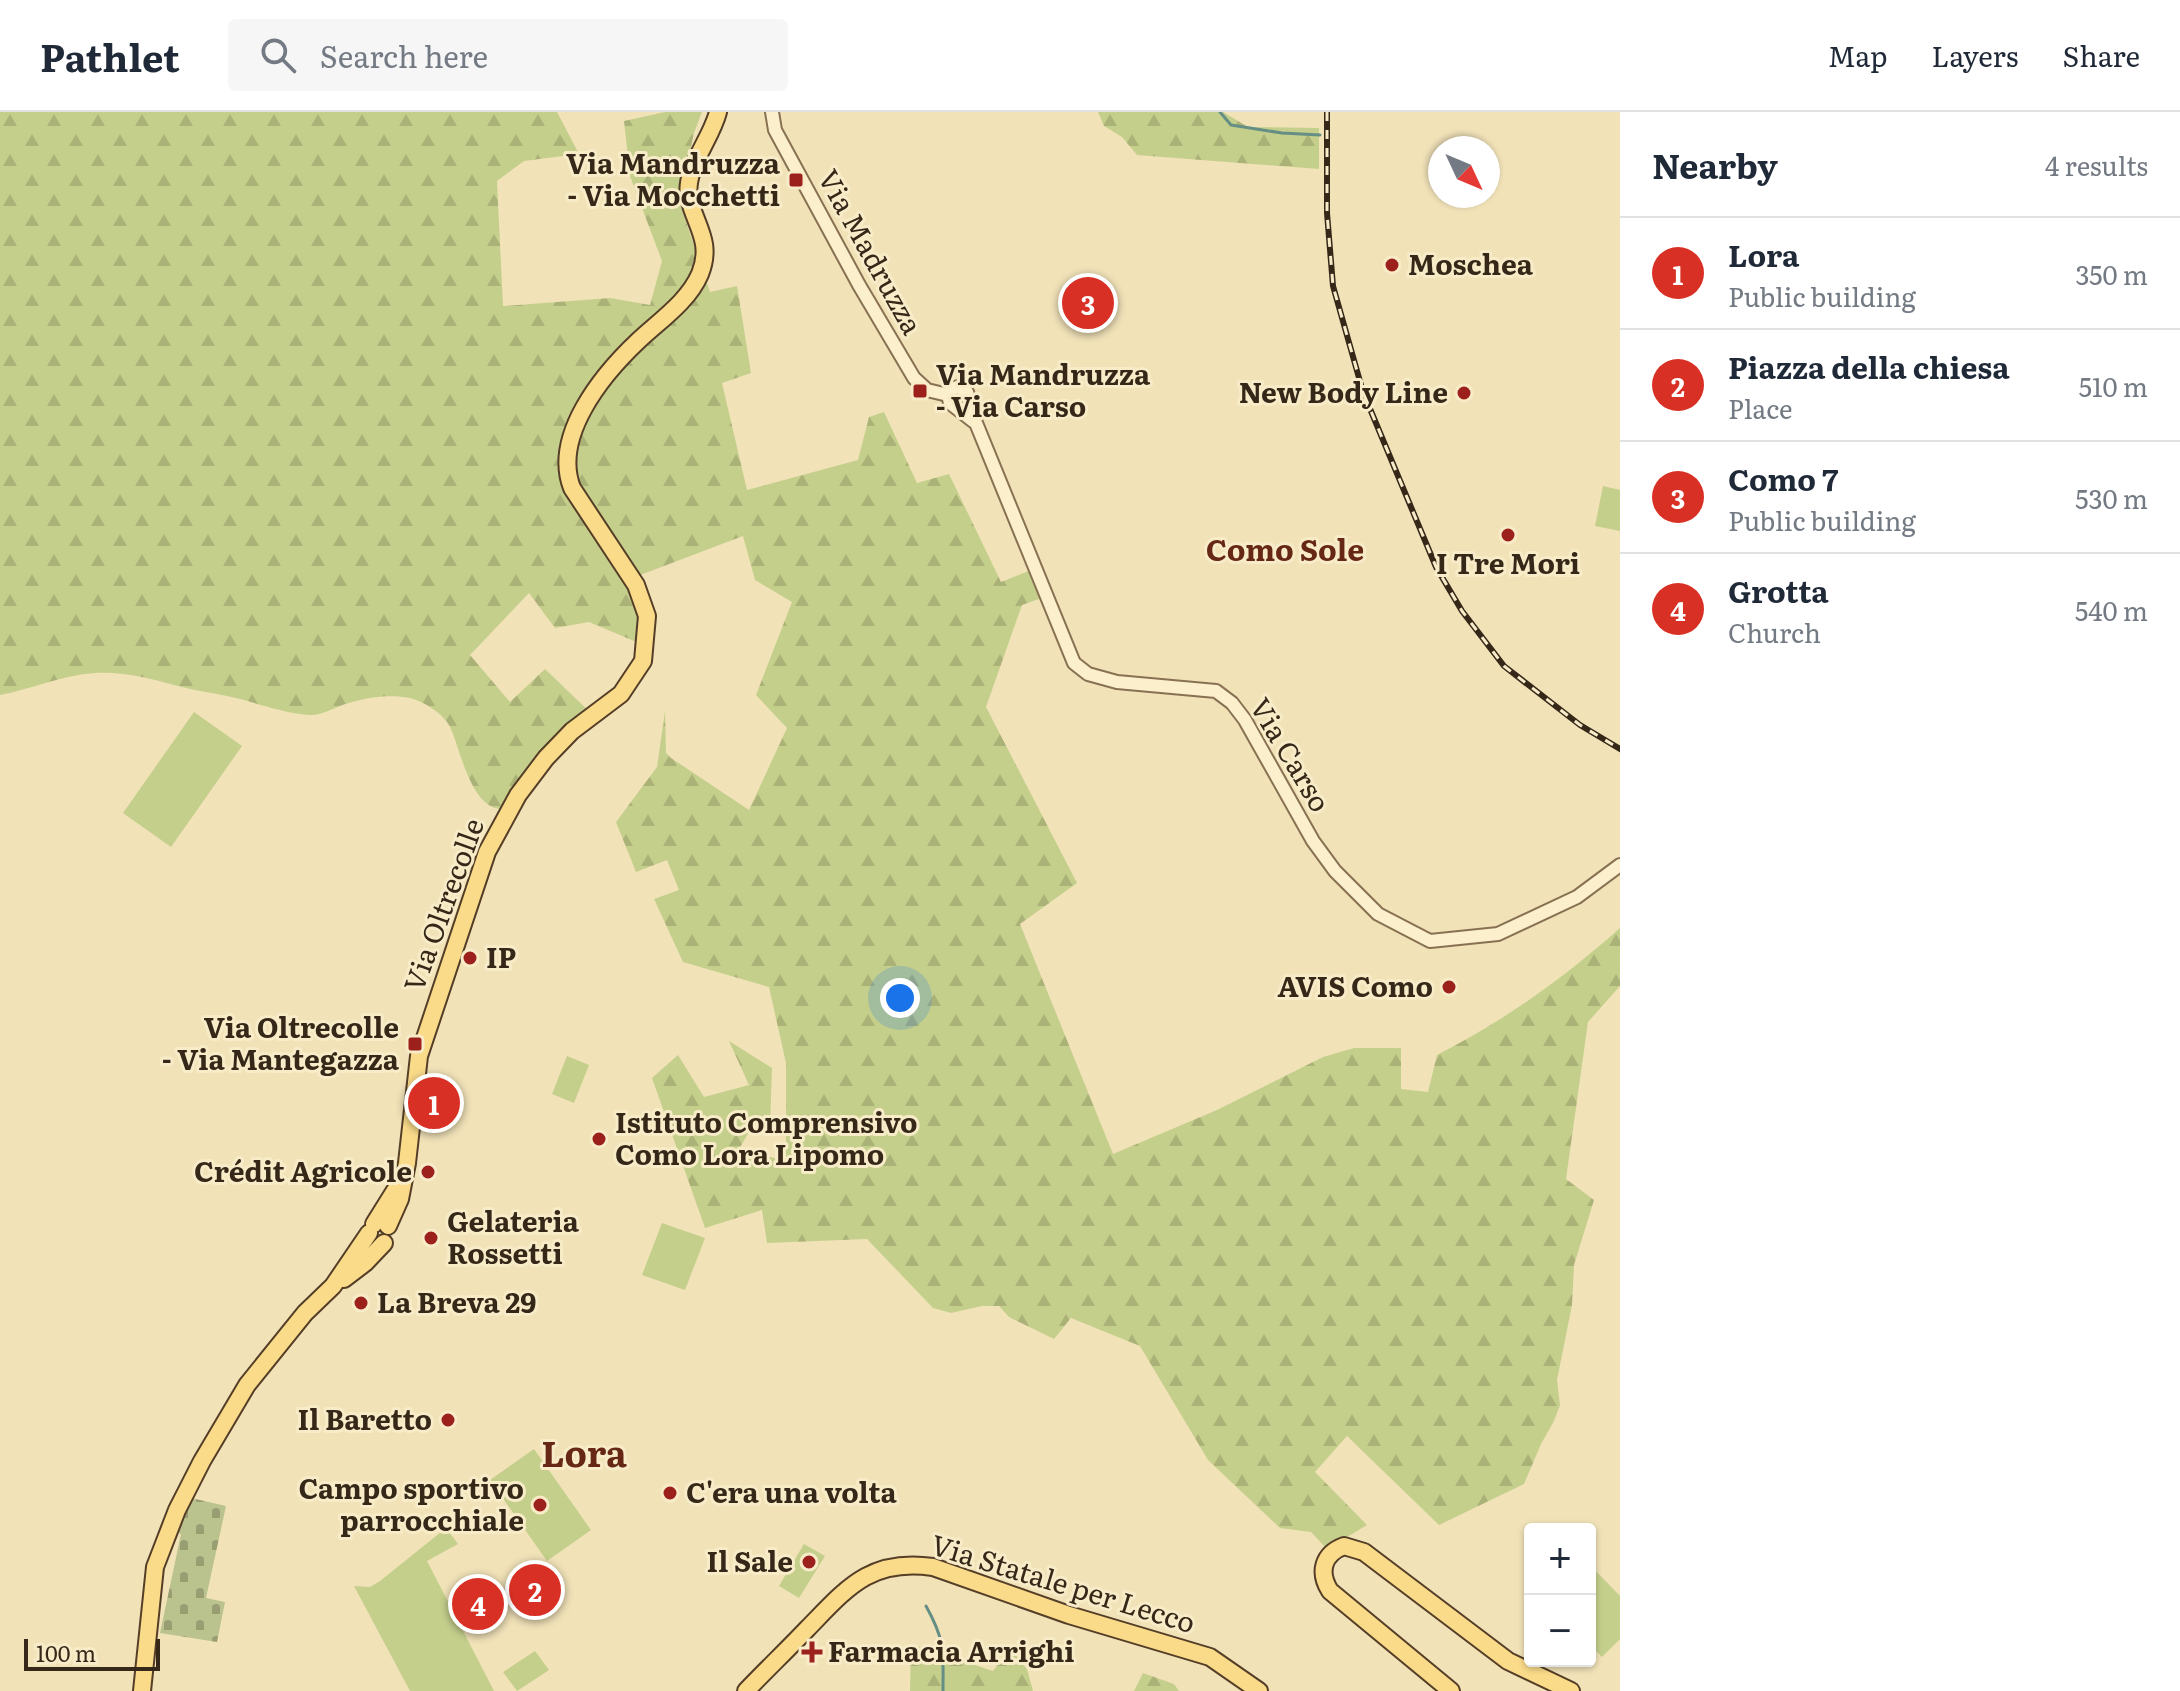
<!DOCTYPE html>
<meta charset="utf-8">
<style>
:root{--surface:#fff;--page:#f6f6f7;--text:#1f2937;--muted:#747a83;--line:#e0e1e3;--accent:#d93025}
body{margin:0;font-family:Literata,serif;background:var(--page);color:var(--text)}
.controls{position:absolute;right:24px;bottom:24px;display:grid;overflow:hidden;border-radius:8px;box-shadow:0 2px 6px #0004}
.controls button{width:72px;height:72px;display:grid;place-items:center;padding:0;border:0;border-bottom:2px solid var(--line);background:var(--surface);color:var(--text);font:40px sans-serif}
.compass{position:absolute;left:1428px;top:24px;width:72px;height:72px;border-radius:50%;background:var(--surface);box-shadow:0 2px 6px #0004;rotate:134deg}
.scale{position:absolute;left:24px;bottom:20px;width:136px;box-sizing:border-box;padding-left:8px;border:4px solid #362819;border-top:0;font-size:22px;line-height:28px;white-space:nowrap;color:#362819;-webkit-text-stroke:6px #f8ecc8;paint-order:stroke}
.you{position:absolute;left:900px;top:886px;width:28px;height:28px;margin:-20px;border:6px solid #fff;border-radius:50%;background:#1a73e8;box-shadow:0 0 0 12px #1a73e833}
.badge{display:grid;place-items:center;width:52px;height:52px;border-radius:50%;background:var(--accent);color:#fff;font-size:26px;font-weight:700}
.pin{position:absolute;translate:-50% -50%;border:4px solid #fff;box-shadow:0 2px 8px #0006}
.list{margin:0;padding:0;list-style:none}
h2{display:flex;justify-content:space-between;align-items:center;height:104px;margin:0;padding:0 32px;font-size:34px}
h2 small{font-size:26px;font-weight:400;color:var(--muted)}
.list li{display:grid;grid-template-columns:52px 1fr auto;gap:24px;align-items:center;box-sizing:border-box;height:112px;padding:0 32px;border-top:2px solid var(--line)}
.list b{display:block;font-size:30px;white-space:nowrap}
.list p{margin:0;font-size:26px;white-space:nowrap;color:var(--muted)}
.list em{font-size:26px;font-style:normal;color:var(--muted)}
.icon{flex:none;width:44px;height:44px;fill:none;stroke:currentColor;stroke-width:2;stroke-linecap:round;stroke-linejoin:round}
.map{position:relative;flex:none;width:1620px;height:1579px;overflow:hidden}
header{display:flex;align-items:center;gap:48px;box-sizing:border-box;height:112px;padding:0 40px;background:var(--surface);border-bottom:2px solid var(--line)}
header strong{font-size:38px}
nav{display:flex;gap:44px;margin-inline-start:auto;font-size:28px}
.search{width:560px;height:72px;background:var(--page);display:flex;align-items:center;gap:20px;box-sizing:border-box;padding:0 28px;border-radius:8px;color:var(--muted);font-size:30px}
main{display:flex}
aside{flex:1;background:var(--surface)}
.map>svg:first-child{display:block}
.green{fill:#c5cf8c}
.forest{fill:url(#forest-firs)}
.cemetery{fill:url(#cemetery-stones)}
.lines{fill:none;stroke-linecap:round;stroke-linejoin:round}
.stream{stroke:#658e85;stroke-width:3}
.minor-casing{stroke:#887152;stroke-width:16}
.major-casing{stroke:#553e27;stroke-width:20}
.minor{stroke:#fcefcb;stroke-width:12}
.major{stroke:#fadb8a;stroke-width:16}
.rail-casing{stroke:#362819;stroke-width:6}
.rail{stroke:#f8ecc8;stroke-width:3;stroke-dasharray:9;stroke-linecap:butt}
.poi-dot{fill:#9c211d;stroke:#f8ecc8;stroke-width:3}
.labels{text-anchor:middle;stroke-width:6;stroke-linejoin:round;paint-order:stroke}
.poi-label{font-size:28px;font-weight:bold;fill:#362819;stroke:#f8ecc8;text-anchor:end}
.street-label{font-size:28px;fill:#362819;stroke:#f8ecc8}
.neighbourhood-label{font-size:30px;font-weight:bold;fill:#662815;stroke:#f8ecc8}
.district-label{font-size:36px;font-weight:bold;fill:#662815;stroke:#f8ecc8}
</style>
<header>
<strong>Pathlet</strong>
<div class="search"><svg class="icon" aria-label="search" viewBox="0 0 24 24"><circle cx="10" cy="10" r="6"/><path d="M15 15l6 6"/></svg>Search here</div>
<nav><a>Map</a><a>Layers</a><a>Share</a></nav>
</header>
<main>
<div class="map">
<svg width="1620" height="1579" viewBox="0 0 1620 1579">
<defs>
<pattern id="forest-firs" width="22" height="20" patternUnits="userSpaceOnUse" patternTransform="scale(2)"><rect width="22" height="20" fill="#c5cf8c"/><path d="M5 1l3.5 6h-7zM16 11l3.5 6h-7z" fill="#aab278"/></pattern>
<pattern id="cemetery-stones" width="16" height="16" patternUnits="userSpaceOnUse" patternTransform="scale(2)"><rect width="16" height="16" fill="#bac38d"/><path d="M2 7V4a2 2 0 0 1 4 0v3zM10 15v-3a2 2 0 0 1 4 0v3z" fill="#989e72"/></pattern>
</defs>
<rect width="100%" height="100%" fill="#f1e2b8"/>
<g class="green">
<path d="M1603,374L1620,378V419L1595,414Z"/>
<path d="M194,600L242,634L171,735L123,701Z"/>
<path d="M567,944L589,953L574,991L552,982Z"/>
<path d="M662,1111L705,1126L685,1178L642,1163Z"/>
<path d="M534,1337L591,1418L547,1449L490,1368Z"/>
<path d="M446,1416L458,1432L427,1449L494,1579H410L354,1474L370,1475L380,1469Z"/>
<path d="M804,1432L825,1444L799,1486L779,1474Z"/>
<path d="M1590,1453L1620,1484V1527L1602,1545L1590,1533Z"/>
<path d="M535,1539L549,1558L517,1579L503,1560Z"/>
</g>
<g class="forest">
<path d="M0,0H557L579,42L524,49L497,69L503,194L610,186L650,193L662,149L630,64L624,9L665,0H702L694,21L679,89L710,180L737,174L751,261L722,271L747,378L858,348L869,305L884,300L917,371L949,362L1001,470L1034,457L1042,486L1022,493L986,595L1077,771L1020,812L1113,1042L1217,998L1323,945L1354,936H1401V977L1428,980L1437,943C1504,909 1564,866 1620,816V874L1588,910L1566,1067L1594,1088L1574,1153L1572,1193L1557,1268L1560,1293L1554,1309L1541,1332L1524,1372L1439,1413L1347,1324L1315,1360L1367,1413L1327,1437L1311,1420L1280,1416L1208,1348L1140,1234L1071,1206L1054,1227L1009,1205L999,1194H982L951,1201L933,1196L867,1127L767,1131L762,1098L705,1116L652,966L678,943L704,985L749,973L729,929L772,956L770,1016L753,1013L739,1037L786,1049V951L769,875L683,850L654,787L679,778L667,748L636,760L616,710L657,655L665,599L666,641L671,646L749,698L787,616L756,583L792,490L755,468L743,424L635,465L646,534L589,510L555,516L529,481L470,543L510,590L545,557L593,603L524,688C519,691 513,696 508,697C470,703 461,635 449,613C441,600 424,590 410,586C391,582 368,585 349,591C337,594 322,604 309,603C286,601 265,594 244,588C223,582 200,580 178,574C152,567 123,559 95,561C62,563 32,577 0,583Z"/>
<path d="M1098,0H1223L1248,15L1319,16V57L1137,43L1122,25L1104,14Z"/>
<path d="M911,1532L993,1559L1010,1536L1027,1557L1033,1579H910Z"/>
<path d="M1143,1561L1174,1572L1179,1579H1134Z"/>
</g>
<path class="cemetery" d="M191,1386L226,1394L206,1486L225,1490L217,1530L160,1521L181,1422L176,1420Z"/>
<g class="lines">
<g class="stream">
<path d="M1220,0L1231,13L1282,21L1320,23"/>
<path d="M926,1494C946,1530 943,1540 943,1579"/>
</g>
<g class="minor-casing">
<g id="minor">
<path d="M772,0L775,18L859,173L914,266L927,278L948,283"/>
<path d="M948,283L952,277L958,275L967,280L976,311L1074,551L1088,562L1117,570L1216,579L1232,591L1245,608L1313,729L1335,759L1378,802L1430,829L1498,822L1577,785L1620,753"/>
<path d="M948,283L950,291L973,309"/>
</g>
</g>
<g class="major-casing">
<g id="major">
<path d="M374,1112L399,1072"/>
<path d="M388,1114L400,1087L407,1051L419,944L487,740L518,683L546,646L572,619L621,582L643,549L647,504L636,473L572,376C552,324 602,263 638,229C659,209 688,190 700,162C713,130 695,113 689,86C684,56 711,28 718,0"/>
<path d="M344,1167L365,1151L384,1131"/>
<path d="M142,1579L155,1455L177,1398L202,1349L247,1273L305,1201L333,1174L369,1121"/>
<path d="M746,1579C766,1558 787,1538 807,1517C847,1476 870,1446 933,1455L1069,1503L1210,1545L1259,1579"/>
<path d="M1451,1579L1330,1479C1318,1460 1323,1442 1344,1434L1364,1440L1508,1549L1571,1579"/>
</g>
</g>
<use href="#minor" class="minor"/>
<use href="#major" class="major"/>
<g class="rail-casing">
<path id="rail" d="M1327,0V101L1333,174L1363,280L1436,455L1462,499L1504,554L1580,613L1620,637"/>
</g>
<use href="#rail" class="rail"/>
</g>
<g class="poi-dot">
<rect x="788" y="60" width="16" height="16" rx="4"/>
<circle cx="1392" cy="153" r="8"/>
<rect x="912" y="271" width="16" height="16" rx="4"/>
<circle cx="1464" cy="281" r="8"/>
<circle cx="1508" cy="423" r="8"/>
<circle cx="470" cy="846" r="8"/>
<circle cx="1449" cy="875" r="8"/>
<rect x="407" y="924" width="16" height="16" rx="4"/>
<circle cx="599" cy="1027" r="8"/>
<circle cx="428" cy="1060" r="8"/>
<circle cx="431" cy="1126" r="8"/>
<circle cx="361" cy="1191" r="8"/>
<circle cx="448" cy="1308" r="8"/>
<circle cx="670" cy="1381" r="8"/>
<circle cx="540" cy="1393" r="8"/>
<circle cx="809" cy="1450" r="8"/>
<path d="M808 1528h8v8h8v8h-8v8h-8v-8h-8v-8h8z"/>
</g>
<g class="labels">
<g class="poi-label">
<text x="780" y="62">Via Mandruzza<tspan x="780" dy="32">- Via Mocchetti</tspan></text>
<text x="1408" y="163" text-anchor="start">Moschea</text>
<text x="936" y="273" text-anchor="start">Via Mandruzza<tspan x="936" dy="32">- Via Carso</tspan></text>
<text x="1448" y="291">New Body Line</text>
<text x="1508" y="462" text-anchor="middle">I Tre Mori</text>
<text x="486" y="856" text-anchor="start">IP</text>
<text x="1433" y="885">AVIS Como</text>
<text x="399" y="926">Via Oltrecolle<tspan x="399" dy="32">- Via Mantegazza</tspan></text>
<text x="615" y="1021" text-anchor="start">Istituto Comprensivo<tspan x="615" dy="32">Como Lora Lipomo</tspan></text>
<text x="412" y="1070">Crédit Agricole</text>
<text x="447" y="1120" text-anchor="start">Gelateria<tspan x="447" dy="32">Rossetti</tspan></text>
<text x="377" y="1201" text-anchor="start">La Breva 29</text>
<text x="432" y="1318">Il Baretto</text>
<text x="524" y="1387">Campo sportivo<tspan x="524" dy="32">parrocchiale</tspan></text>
<text x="686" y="1391" text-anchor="start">C'era una volta</text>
<text x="793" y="1460">Il Sale</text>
<text x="828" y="1550" text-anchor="start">Farmacia Arrighi</text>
</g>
<g class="street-label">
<text transform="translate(870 140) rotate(61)" y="10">Via Madruzza</text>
<text transform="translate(1290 643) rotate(59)" y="10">Via Carso</text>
<text transform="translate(444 793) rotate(-70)" y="10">Via Oltrecolle</text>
<text transform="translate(1063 1472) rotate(17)" y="10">Via Statale per Lecco</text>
</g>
<g class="neighbourhood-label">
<text x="1285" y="449">Como Sole</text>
</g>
<g class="district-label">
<text x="584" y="1355">Lora</text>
</g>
</g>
</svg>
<div class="controls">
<button>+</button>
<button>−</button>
</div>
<svg class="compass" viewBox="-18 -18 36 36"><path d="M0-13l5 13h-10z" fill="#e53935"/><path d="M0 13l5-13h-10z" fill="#747a83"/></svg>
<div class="scale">100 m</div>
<div class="you"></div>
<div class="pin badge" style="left:434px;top:991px">1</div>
<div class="pin badge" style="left:535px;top:1478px">2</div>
<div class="pin badge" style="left:1088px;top:191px">3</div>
<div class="pin badge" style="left:478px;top:1492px">4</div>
</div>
<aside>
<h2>Nearby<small>4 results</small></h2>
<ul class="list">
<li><span class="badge">1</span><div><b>Lora</b><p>Public building</p></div><em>350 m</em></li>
<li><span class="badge">2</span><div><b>Piazza della chiesa</b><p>Place</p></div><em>510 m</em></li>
<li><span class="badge">3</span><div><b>Como 7</b><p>Public building</p></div><em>530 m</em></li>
<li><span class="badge">4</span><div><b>Grotta</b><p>Church</p></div><em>540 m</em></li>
</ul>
</aside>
</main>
